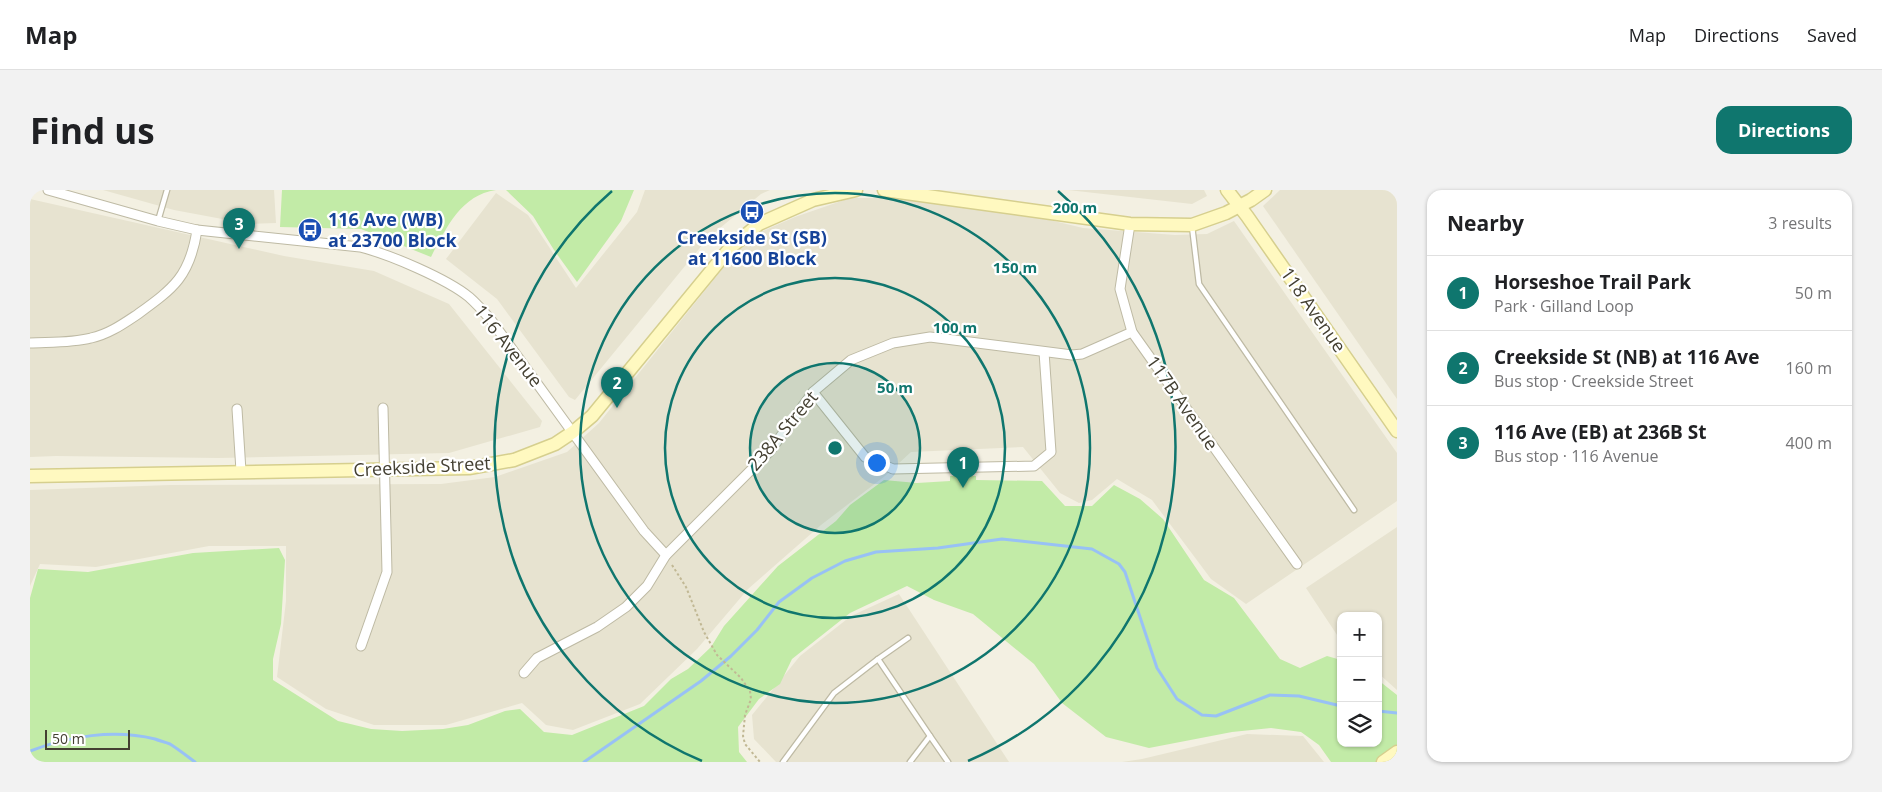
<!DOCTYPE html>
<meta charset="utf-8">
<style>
:root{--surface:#fff;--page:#f2f2f2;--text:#202124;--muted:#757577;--line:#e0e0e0;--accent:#0f766e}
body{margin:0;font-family:"Open Sans",sans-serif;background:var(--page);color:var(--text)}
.controls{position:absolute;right:15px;bottom:15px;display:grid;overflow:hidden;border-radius:10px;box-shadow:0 1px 4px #0004}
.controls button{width:45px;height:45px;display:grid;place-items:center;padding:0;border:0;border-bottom:1px solid var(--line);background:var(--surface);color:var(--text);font:25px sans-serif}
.scale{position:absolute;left:15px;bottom:12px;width:85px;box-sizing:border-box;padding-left:5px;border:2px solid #444032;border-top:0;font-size:14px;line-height:18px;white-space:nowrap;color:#444032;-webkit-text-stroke:4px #fff;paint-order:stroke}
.you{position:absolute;left:846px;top:272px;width:18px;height:18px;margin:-12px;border:4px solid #fff;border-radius:50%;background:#1a73e8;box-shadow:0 0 0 8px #1a73e833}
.badge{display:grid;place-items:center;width:32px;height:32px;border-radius:50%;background:var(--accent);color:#fff;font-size:16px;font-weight:700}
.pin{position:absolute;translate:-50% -41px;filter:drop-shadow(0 1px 2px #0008)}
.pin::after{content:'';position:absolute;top:26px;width:18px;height:15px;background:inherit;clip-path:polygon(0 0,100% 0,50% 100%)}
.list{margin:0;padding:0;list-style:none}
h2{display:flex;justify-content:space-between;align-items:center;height:65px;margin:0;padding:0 20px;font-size:21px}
h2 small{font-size:16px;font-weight:400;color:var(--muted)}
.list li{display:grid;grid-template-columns:32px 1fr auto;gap:15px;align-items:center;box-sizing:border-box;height:75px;padding:0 20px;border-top:1px solid var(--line)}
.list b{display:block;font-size:19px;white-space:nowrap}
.list p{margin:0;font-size:16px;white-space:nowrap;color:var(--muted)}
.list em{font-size:16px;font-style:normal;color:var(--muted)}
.icon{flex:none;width:28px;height:28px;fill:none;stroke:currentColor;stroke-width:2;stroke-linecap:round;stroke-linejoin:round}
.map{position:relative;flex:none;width:1367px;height:572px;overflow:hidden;border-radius:15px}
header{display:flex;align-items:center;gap:30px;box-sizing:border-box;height:70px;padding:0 25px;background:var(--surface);border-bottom:1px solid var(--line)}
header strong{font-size:24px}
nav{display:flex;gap:28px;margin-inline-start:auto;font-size:18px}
.intro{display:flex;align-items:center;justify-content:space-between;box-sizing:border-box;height:120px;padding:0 30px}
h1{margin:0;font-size:35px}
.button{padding:12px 22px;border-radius:15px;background:var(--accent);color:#fff;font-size:18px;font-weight:700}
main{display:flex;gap:30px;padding:0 30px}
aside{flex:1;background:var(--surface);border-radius:15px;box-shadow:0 1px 4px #0004}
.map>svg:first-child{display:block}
.residential{fill:#e7e3d0}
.green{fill:#c2eba7}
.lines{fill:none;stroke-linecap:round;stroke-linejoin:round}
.stream{stroke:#98c1f5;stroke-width:3}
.lane-casing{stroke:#bebaa4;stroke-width:7}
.street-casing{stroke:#bebaa4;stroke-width:11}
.secondary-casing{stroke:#d6cf8e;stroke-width:15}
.path{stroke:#c1b894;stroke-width:2;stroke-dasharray:2.5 2.5;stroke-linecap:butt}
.lane{stroke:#fff;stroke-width:4.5}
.street{stroke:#fff;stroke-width:9}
.secondary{stroke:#fff9c0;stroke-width:12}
.ring{fill:none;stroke:#0f766e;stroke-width:2.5}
.labels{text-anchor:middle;stroke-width:4.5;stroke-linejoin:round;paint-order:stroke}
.transit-label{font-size:18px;font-weight:bold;fill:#164399;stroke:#fff;text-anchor:start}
.street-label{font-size:18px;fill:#444032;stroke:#fff}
.centre{fill:#0f766e;stroke:#fff;stroke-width:2.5}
.ring-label{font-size:15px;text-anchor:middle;font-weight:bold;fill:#0f766e;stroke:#fff;stroke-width:4.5;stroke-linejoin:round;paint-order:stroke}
</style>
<header>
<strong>Map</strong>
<nav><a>Map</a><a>Directions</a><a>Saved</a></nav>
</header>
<div class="intro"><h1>Find us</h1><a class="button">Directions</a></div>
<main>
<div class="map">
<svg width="1367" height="572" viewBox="0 0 1367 572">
<rect width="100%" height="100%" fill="#f3f0e2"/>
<g class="residential">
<path d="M73,0H244L246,33L219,34L144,20Z"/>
<path d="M615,0H740L731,4L678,48L545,210L539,207L467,109L416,69L466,3L498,25L546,98L607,22Z"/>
<path d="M1038,0H1174L1177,6L1162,14Z"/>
<path d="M1250,0H1367V209L1233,16Z"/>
<path d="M820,8H861L1003,26L1053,38L1145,45L1177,44L1204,31L1367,263V311L1216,414L1181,389L1122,310L1087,289L1062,310L1049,313L1030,303L993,257L881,262L855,286L791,335L718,399L667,459L610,514L543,540L516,535L492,513L416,535H344L296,519L247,487L256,411V356H179L66,377L10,374L0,396V300L140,295L411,294L465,287L537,262L569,233L717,48L765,27Z"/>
<path d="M0,9L254,66L344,81L419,114L512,231L510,237L419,263L188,268L26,266L0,267Z"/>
<path d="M1367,337V500L1348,483V426H1311V451L1276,398Z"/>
<path d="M869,404L979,572H746L724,549L722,525L770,466L821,426Z"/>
<path d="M1217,544L1273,546L1294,572H1092L1112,569Z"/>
</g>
<g class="green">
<path d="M252,0H466C431,5 416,38 401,67L331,39L250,37Z"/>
<path d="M476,0H604L591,31L547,92L524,60L503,26Z"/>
<path d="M920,286H946V290L1012,291L1035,316H1062L1084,295L1110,309L1133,329L1174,390L1204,408L1250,469L1270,478L1297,466L1311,470V553H1348V490L1367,505V562L1353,572H1301L1289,555L1271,542L1241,538L1202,542L1119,558L1076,547L1032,513L1004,474L943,424L904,410L877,396L820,423L762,469L750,494L729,509L708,537L709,562L717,572H0V408L8,379L58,382L163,363L249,358L255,370L251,434L243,469V490L308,531L341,539L372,541L413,539L438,535L475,521L490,519L514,542L542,545L614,516L641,489L658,479L681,457L694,436L748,376L806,331L820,315L854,290L887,293L920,291Z"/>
</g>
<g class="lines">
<g class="stream">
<path d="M1348,521L1367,523"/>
<path d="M0,561C39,546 84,539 125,549C130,551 135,552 140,554C148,559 157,566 165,572"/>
<path d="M554,572L671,491L701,466L727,440L749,412L782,388L815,371L846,362L908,358L972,349L1062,359L1089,374L1095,382L1127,478L1147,509L1172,525L1186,526L1240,505L1269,506L1311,516"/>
</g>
<g class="lane-casing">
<g id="lane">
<path d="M128,31L137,0"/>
<path d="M1162,36L1169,94L1324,320"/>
<path d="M848,469L900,546L880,572"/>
<path d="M900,546L918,572"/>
<path d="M753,572L804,503L848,469L878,448"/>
</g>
</g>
<g class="street-casing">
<g id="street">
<path d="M18,0L128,31L167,40L330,57C359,64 417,89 439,107C447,114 454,122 461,130L614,341L636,365"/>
<path d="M1100,34L1090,99L1102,142L1267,374"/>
<path d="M0,153C20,152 42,153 61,148C79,144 93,134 108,124C144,98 160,86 167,40"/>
<path d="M783,202L835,267L863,279L1004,276L1021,262L1014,162"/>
<path d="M207,219L211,281"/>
<path d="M331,456L357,382L353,218"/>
<path d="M494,483L507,468L567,437L596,417L617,396L636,365L740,261L783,202L821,170L863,153L900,147L1042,165L1052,164L1102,142"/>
</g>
</g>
<g class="secondary-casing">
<g id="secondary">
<path d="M854,0L1100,34L1162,35L1196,23L1221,10L1235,0"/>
<path d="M1197,0L1217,26L1367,241"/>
<path d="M0,286L439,278L484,270L525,254L543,242L562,226L700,58L729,34L783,10L826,0"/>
<path d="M1353,572L1367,562"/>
</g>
</g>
<path class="path" d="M642,375L656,397L674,442L687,465L711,488L720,501L721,509L715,525L713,546L715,554L730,572"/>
<use href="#lane" class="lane"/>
<use href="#street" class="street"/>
<use href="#secondary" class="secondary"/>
</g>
<circle cx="805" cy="258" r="85" fill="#0f766e" fill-opacity=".12"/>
<g class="ring">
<circle cx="805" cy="258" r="85"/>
<circle cx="805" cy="258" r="170"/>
<circle cx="805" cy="258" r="255"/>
<path d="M672 571A340 340 0 0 1 582 1M1028 1A340 340 0 0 1 938 571"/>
</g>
<defs>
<g id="bus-disc" transform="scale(1.25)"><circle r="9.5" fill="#1a4fb4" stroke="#fff"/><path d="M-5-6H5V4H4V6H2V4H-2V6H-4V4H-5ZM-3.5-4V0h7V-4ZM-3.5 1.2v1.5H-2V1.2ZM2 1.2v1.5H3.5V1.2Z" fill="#fff"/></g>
</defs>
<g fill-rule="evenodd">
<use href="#bus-disc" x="722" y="22"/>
<use href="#bus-disc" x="280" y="40"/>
</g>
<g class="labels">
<g class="transit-label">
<text x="298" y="36">116 Ave (WB)<tspan x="298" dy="21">at 23700 Block</tspan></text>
<text x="722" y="54" text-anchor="middle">Creekside St (SB)<tspan x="722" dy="21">at 11600 Block</tspan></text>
</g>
<g class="street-label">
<text transform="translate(1283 120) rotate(55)" y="6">118 Avenue</text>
<text transform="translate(478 156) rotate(52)" y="6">116 Avenue</text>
<text transform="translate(1152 213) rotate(55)" y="6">117B Avenue</text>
<text transform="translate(753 241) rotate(-50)" y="6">238A Street</text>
<text transform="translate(392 277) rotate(-3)" y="6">Creekside Street</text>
</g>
</g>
<circle cx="805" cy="258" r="8" class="centre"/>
<g class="ring-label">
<text x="1045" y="23">200 m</text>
<text x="985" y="83">150 m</text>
<text x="925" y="143">100 m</text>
<text x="865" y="203">50 m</text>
</g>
</svg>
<div class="controls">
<button>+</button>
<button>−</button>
<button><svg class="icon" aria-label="layers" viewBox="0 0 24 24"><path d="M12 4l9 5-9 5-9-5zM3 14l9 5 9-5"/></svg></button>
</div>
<div class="scale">50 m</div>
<div class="you"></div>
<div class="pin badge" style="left:933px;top:298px">1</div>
<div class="pin badge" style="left:587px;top:218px">2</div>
<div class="pin badge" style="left:209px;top:59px">3</div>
</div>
<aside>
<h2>Nearby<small>3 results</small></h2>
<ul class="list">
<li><span class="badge">1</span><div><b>Horseshoe Trail Park</b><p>Park · Gilland Loop</p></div><em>50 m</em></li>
<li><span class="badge">2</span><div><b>Creekside St (NB) at 116 Ave</b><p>Bus stop · Creekside Street</p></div><em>160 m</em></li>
<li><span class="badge">3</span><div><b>116 Ave (EB) at 236B St</b><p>Bus stop · 116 Avenue</p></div><em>400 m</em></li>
</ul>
</aside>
</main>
